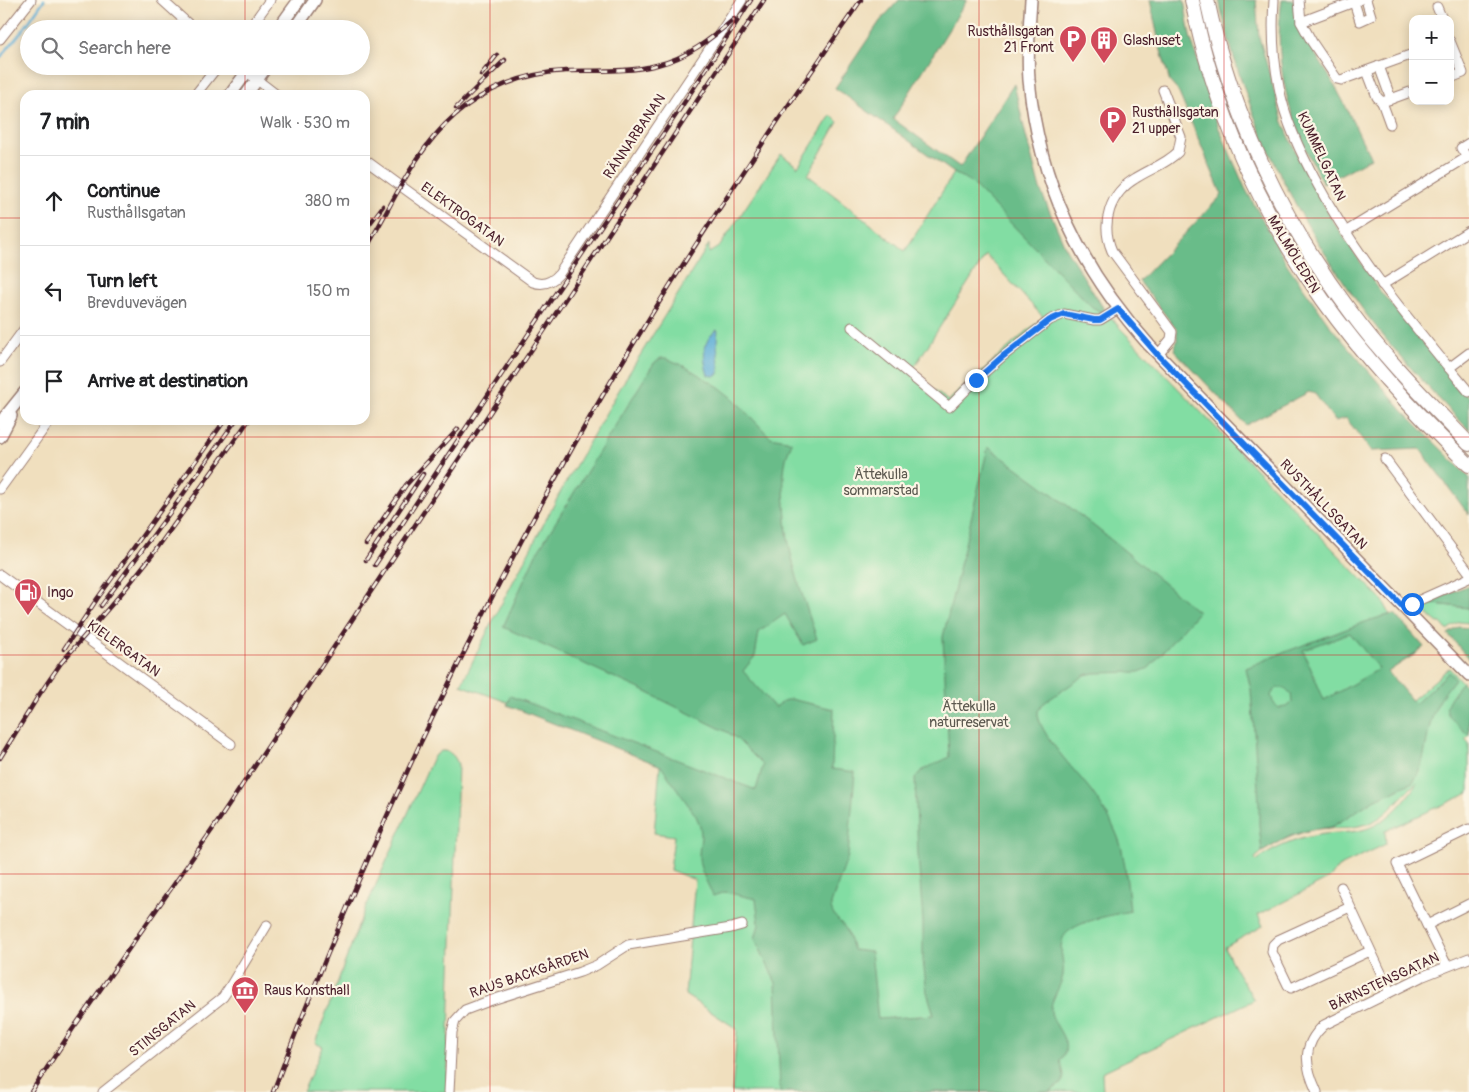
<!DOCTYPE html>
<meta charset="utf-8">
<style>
:root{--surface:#fff;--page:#f2f2f2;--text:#202124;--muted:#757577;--line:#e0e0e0}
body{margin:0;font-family:Pangolin,sans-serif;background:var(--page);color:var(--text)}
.controls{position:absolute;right:15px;top:15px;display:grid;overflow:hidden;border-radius:10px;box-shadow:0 2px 12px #0003}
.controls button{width:45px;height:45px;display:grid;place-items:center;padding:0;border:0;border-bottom:1px solid var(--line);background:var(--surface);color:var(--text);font:25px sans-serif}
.stop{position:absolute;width:15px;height:15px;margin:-11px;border:4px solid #1a73e8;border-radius:50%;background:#fff}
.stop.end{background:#1a73e8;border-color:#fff;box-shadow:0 1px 5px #0008}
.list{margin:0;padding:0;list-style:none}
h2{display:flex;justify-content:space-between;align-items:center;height:65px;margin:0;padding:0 20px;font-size:21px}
h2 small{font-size:16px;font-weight:400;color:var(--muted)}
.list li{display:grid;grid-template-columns:32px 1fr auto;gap:15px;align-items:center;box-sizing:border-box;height:90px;padding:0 20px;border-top:1px solid var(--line)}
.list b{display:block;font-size:19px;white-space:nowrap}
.list p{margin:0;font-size:16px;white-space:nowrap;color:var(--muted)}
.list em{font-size:16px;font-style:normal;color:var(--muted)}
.icon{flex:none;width:28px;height:28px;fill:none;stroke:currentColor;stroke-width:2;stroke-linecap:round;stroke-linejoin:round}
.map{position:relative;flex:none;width:1469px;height:1092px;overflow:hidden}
.search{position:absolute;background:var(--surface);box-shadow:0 2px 12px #0003;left:20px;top:20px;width:350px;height:55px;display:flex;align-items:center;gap:12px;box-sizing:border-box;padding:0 18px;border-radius:28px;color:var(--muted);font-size:19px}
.panel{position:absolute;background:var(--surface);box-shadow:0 2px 12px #0003;left:20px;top:90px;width:350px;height:335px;border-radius:15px}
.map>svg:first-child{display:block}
.green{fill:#82dda3;stroke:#667e67;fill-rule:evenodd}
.forest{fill:#69bc89;stroke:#5a6e5a;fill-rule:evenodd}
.water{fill:#5dafd8;stroke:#546782}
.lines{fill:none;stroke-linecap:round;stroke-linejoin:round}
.stream{stroke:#5dafd8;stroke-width:2.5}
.minor-casing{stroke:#9d7f74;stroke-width:11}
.major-casing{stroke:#9d7f74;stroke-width:14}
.highway-casing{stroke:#9d7f74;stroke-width:16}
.minor{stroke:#fff;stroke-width:9}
.major{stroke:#fff;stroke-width:11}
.highway{stroke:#fff;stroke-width:14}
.rail-casing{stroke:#4a1f2b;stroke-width:4.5}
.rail{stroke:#fcf5e5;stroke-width:2.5;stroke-dasharray:8;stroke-linecap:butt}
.route{stroke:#1a73e8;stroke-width:6}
.grid{fill:none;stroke:#d62828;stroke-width:1;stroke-opacity:0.55}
.labels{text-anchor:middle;stroke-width:4.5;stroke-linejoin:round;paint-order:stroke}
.poi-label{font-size:14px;fill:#4a1f2b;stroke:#fcf5e5;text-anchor:start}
.street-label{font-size:14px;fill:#4a1f2b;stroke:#fcf5e5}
.park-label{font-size:14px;fill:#5b584f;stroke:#fcf5e5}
</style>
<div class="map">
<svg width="1469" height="1092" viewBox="0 0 1469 1092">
<rect width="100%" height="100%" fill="#fcf5e5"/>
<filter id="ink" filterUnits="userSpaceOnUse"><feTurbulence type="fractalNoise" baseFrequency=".02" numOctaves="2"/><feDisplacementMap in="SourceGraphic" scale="10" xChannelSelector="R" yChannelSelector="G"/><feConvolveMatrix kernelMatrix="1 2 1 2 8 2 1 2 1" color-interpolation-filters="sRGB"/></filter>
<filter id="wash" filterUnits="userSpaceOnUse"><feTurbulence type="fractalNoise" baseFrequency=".0096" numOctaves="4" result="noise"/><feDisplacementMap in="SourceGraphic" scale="20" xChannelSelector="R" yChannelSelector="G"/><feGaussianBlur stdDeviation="1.12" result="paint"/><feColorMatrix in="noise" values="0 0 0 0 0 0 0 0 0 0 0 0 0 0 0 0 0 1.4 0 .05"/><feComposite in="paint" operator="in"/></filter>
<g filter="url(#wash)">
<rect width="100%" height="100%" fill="#f0dfbe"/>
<g class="green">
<path d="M831,115L838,122L808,175L905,251L954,173L971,182L1085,280L1104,309L1120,328L1383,601L1390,614L1382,618L1417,653L1387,672L1411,701L1449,668L1469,690V736L1465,740L1469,744V793L1385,831L1386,844L1338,867L1330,878L1258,915L1263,926L1225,947C1232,966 1244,982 1254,1000L1102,1072L1103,1092H732L737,1029L685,995L695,880L670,870L674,836L654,833L660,766L654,760L598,736L461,685L494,618L561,491L626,378L709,244V253L720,246L781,154L798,167ZM986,255L1043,317L948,401L911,372ZM1417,783C1405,802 1385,825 1362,830C1346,834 1329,832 1313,836C1295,839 1270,850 1256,861L1255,858C1269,845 1298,832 1317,829C1336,827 1356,830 1374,821C1392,812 1401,794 1417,783Z"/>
<path d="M1425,603L1469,608V623L1459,622L1447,630L1441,623H1438L1420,609L1423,604Z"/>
<path d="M441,751C450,750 456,757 458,765L447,1092H303L323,1047L315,1043L362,916L433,757Z"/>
</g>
<g class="forest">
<path d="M899,0H967L893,119L960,167L1014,84L1026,136L1040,189L1066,249L1103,308L1101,312L1092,307L971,182L954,173L835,88L880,21Z"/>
<path d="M1150,0H1184L1190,36L1218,126L1245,188L1288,266L1331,327L1402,410L1469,477V515L1420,449L1371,451L1346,418L1335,421L1315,394L1309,392L1246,425L1174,350L1177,341V330L1139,281L1222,195L1178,91L1170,82L1160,47Z"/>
<path d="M1219,0H1256L1259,37L1283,122L1295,150L1311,183L1333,221L1380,291L1469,398V430C1433,393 1397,355 1366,314C1357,302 1349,289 1340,276C1282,192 1241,100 1219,0Z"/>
<path d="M1282,0H1294C1293,27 1322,62 1335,86C1348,109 1358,134 1371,158L1323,184C1317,171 1310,159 1304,146C1284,101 1274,49 1282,0Z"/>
<path d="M661,358H666L686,367L719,387L733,398L770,437L787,440L792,443C782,461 783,484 785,504C786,515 786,527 788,539C794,573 806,606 817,639L803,645L785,614L759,632L755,656L743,671L775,708L783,701L790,699L834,709L832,769L855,772L848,856L831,904C830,917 842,921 847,931C849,937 851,944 853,950L871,952L878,1019L934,1015L927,992L923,961V922L918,854L915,778C922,767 938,764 949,757L943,637L988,447C1061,498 1130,554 1198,612L1149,668L1139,672L1094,673L1085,675L1044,703L1038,711C1036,732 1079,774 1092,792C1104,809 1117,829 1122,850C1126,870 1128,891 1130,911C1114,915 1066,922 1062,941C1059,952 1065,964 1063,975C1061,987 1049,1002 1051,1012C1055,1030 1075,1042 1060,1061C1067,1080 1065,1083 1048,1092H780L776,983L755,939L759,924L756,899L725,892L713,896C709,886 699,869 699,858C699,840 705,835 696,816L661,766L507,705L510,696L756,790L763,765L736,738L727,732L642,690L503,627L536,554L654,363Z"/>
<path d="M1469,585V608L1425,603Z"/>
<path d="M1395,614L1424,647L1388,672L1415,704L1449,672L1455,679C1446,690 1438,701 1433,715C1425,736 1427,763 1413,782L1372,801L1332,827L1310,830L1290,836L1262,852L1259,825V803L1251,690L1246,668C1276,655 1306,644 1336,633C1355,626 1375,617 1395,614ZM1350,633L1379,669L1324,700L1303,650ZM1277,688H1285L1291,694L1292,702L1286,707L1279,708L1273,702L1271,695Z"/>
<path d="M1459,627L1469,628V659L1448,634Z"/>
<path d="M1462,682L1469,690V735L1467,734C1441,709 1440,711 1462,682Z"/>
</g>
<path class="water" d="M717,330L718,331C715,346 720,359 719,374L714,376L708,375C703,359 701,341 717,330Z"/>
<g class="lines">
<path class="stream" d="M0,58L26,26L44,0"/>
</g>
</g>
<g filter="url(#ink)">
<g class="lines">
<g class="minor-casing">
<g id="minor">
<path d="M162,0L194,29"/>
<path d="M1274,0C1272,29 1273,58 1279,87C1285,121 1301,154 1318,185C1359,261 1414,326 1469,392"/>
<path d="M1299,0L1301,22L1312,42L1337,79L1341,80L1413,54"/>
<path d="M1354,2L1360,21L1371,16L1366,0"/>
<path d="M1437,7L1442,19"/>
<path d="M1301,22L1359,0"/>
<path d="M249,29L270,0"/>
<path d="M0,39L31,0"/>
<path d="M1450,41L1463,73L1453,77L1450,71"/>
<path d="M239,66L277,95"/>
<path d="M1367,71L1377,97L1382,102L1391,99L1379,66"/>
<path d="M195,95L218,66"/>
<path d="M1391,99L1413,91"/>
<path d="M1382,102L1390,124"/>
<path d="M1467,158L1461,148L1469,143"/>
<path d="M365,160L533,282C544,286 552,282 559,274L742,0"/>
<path d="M1345,232L1469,156"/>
<path d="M1382,285L1469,231"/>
<path d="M852,327L949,407L976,380L1002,357L1050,320L1064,314L1094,320H1100L1118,309"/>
<path d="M1158,355L1171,339L1172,332L1112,251C1100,223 1110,193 1136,178C1150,169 1166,164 1178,152L1181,137L1163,90"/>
<path d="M0,362L25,328"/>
<path d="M1449,368L1469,353"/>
<path d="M1385,459L1469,572"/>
<path d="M0,489L50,420"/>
<path d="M0,575L231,744"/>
<path d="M1404,607L1469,578"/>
<path d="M1341,887L1390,992"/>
<path d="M1350,907L1278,940L1273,945L1272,952L1288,985L1291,988L1370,951"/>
<path d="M1427,925L1469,904"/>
<path d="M1447,966L1397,864L1469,829"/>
<path d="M103,1092L223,997L229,988L267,925"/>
<path d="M449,1092L452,1032L455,1021L465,1010L489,1001L580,972L597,965L628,945L731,928L742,925"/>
<path d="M1317,1092C1305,1066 1301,1046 1324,1025L1421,977L1469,958"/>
</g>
</g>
<g class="major-casing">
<g id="major">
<path d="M1031,0C1029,27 1027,53 1029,80C1039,183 1080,268 1149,345L1469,675"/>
<path d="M278,29L299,0"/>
<path d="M295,29L315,0"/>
<path d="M230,95L251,66"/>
<path d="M246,95L267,66"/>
<path d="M0,423L25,392"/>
<path d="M0,437L11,416"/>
</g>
</g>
<g class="highway-casing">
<g id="highway">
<path d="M1192,0C1213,107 1260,212 1323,300C1366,360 1416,414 1469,465"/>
<path d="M1207,0C1231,112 1281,219 1350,311C1385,359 1428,401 1469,444"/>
</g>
</g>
<use href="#minor" class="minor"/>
<use href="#major" class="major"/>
<use href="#highway" class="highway"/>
<g class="rail-casing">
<g id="rail">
<path d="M481,75L497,55"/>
<path d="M456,108L484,80L505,60"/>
<path d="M365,230L383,206"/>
<path d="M365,250C393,204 413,152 455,115C486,88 525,73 566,71C596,70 627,73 657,65C687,58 711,39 734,19"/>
<path d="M366,544L406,485L458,429"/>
<path d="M366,560L423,474"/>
<path d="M375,565L547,306L682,106L751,0"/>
<path d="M101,606L174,507L236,420"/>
<path d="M64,649L97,599L225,420"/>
<path d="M0,758L39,695L61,663L126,588L153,554L249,420"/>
<path d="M31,1092L72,1030L219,820L764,0"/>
<path d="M273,1092C367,844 479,604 614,376C691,247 775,123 861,0"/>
</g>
</g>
<use href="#rail" class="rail"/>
</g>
</g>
<g class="lines" filter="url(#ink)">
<path class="route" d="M976,380L1002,357L1050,320L1064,314L1094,320H1100L1118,309L1158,355L1404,608L1412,604"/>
</g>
<path class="grid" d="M245,0V29M490,0V1092M734,0V1092M979,0V1092M1224,0V1092M245,66V95M0,218H25M365,218H1469M245,420V1092M0,437H1469M0,655H1469M0,874H1469"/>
<defs>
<g id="parking-pin" transform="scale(1.4375)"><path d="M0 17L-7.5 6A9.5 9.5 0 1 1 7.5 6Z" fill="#d1495b" stroke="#fcf5e5"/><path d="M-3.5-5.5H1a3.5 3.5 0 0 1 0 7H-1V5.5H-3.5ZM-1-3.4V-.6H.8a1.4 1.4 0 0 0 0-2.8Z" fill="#fff"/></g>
<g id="building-pin" transform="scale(1.4375)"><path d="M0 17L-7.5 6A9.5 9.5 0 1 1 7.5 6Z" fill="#d1495b" stroke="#fcf5e5"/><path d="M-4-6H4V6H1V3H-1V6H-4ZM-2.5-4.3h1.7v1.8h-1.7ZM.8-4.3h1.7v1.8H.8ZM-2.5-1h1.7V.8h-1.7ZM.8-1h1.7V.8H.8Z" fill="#fff"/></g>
<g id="fuel-pin" transform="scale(1.4375)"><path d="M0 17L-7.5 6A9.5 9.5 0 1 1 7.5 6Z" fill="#d1495b" stroke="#fcf5e5"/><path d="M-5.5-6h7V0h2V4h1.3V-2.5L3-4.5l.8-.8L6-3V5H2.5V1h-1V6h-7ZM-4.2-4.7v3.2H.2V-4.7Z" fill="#fff"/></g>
<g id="museum-pin" transform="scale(1.4375)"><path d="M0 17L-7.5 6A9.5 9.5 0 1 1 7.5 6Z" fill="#d1495b" stroke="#fcf5e5"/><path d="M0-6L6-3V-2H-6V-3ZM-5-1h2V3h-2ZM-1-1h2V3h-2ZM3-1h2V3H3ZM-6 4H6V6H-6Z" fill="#fff"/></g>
</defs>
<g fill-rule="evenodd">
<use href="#parking-pin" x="1073" y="39"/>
<use href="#building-pin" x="1104" y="40"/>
<use href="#parking-pin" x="1113" y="120"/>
<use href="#fuel-pin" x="28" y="592"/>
<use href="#museum-pin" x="245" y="990"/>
</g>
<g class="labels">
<g class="poi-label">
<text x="1054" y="36" text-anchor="end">Rusthållsgatan<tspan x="1054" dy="16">21 Front</tspan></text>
<text x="1123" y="45">Glashuset</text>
<text x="1132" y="117">Rusthållsgatan<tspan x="1132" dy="16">21 upper</tspan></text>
<text x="47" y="597">Ingo</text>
<text x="264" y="995">Raus Konsthall</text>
</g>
<g class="street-label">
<text transform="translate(634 136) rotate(-56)" y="5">RÄNNARBANAN</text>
<text transform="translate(1322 156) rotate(65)" y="5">KUMMELGATAN</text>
<text transform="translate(463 214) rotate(36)" y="5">ELEKTROGATAN</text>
<text transform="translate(1294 254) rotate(59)" y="5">MALMÖLEDEN</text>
<text transform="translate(1324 504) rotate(46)" y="5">RUSTHÅLLSGATAN</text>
<text transform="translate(124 648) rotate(36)" y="5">KIELERGATAN</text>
<text transform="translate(529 973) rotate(-19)" y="5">RAUS BACKGÅRDEN</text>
<text transform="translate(1384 981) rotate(-25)" y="5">BÄRNSTENSGATAN</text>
<text transform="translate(162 1028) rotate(-39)" y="5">STINSGATAN</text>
</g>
<g class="park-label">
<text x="881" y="479">Ättekulla<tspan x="881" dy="16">sommarstad</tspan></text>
<text x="969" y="711">Ättekulla<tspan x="969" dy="16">naturreservat</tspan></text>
</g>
</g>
</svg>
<div class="controls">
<button>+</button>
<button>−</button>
</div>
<div class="stop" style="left:1412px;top:604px"></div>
<div class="stop end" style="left:976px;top:380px"></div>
<div class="search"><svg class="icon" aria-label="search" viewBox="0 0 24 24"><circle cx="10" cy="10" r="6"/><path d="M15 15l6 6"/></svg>Search here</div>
<section class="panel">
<h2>7 min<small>Walk · 530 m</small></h2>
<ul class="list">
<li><svg class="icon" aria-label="ahead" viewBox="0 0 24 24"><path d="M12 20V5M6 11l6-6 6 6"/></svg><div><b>Continue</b><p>Rusthållsgatan</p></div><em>380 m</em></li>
<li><svg class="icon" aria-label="left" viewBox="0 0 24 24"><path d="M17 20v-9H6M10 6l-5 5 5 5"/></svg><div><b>Turn left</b><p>Brevduvevägen</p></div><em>150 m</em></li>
<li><svg class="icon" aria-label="arrive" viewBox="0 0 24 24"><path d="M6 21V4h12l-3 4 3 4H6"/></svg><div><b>Arrive at destination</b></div></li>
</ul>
</section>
</div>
